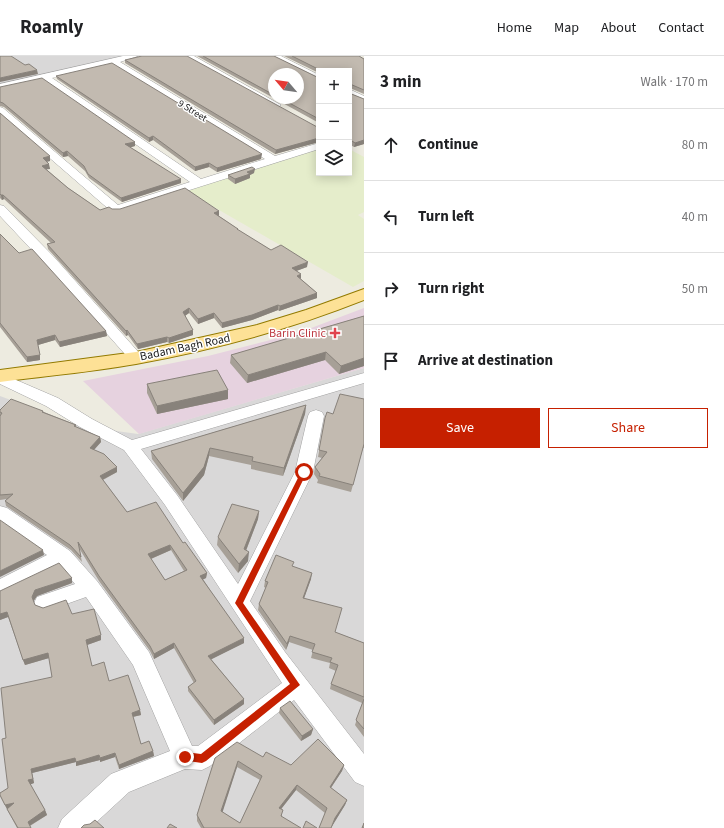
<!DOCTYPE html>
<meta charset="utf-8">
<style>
:root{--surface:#fff;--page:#f6f6f6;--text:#202124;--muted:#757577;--line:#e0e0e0;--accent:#c62000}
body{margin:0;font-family:"Source Sans 3",sans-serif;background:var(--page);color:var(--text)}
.controls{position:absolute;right:12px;top:12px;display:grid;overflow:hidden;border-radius:0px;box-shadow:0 2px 10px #0003}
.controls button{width:36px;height:36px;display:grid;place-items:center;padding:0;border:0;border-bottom:1px solid var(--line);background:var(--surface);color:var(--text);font:20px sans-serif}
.compass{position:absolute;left:268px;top:12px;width:36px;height:36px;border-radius:50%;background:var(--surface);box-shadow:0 2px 10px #0003;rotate:299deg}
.stop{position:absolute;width:12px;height:12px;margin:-9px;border:3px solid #c62000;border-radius:50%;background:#fff}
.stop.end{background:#c62000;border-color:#fff;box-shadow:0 1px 4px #0008}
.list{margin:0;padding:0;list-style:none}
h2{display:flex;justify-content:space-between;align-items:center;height:52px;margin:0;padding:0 16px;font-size:17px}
h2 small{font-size:13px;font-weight:400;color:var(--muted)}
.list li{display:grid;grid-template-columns:26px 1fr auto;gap:12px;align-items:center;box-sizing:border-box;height:72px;padding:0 16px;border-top:1px solid var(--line)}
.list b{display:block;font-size:15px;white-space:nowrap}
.list em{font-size:13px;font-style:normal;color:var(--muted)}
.actions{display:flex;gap:8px;padding:12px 16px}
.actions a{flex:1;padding:9px 0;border:1px solid var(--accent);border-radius:0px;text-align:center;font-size:14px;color:var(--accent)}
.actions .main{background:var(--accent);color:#fff}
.icon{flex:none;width:22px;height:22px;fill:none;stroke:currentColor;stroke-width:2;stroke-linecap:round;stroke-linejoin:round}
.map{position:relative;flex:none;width:364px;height:772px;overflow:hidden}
header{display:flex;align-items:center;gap:24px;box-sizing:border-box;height:56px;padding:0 20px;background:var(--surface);border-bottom:1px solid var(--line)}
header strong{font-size:19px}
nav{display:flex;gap:22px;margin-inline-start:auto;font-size:14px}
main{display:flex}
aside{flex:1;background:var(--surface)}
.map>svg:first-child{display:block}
.residential{fill:#d9d8d8}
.industrial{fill:#e6d2df}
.farmland{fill:#e5edcb}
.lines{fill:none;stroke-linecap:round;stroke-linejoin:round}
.street-casing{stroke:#a2a2a2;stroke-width:1}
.primary-casing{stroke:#927a00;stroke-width:2}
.street{fill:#fff;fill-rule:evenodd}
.primary{fill:#fde196;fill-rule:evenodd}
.wall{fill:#a7a097;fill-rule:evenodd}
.shaded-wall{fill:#88827b}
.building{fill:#c2bab0;stroke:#88827b;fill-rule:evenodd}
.route{fill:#c62000}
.health-dot{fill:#e0444e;stroke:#fff;stroke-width:1.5}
.labels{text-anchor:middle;stroke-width:3;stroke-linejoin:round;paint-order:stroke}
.far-street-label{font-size:10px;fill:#1b1b1b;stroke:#fff}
.health-label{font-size:12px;fill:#be3a42;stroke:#fff;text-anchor:end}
.street-label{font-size:12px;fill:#1b1b1b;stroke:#fff}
</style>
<header>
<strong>Roamly</strong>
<nav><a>Home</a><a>Map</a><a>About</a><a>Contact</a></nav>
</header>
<main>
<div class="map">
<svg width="364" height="772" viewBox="0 0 364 772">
<rect width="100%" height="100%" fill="#edebe0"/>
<g class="residential">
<path d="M0,0H140L0,32Z"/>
<path d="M364,312V772H0V340L80,370L138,378Z"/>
</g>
<path class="industrial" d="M364,252V312L139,378L83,325L208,300L298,277Z"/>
<path class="farmland" d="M319,91V117H349V93L364,101V156L358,159L364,163V225L353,231L186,135Z"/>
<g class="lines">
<g class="street-casing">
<g id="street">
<path d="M123,0H138L120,6L275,100L319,87V93L120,156H112L0,59V51L3,52L118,149L190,126L43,24L0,34V28ZM111,8L265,103L201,123L52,22Z"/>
<path d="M184,0H194L281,49L276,52L273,51Z"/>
<path d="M270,0H281L319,19V25Z"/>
<path d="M349,33L364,40V47L349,40Z"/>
<path d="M0,149L4,150L54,201L141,299L144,302L141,305H131L44,207L0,160Z"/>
<path d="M0,317L58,342L92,363L132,384L364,317V327L141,393L177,439L238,528L295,416L308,360L310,356L316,354L322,356L324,360L313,416L250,545L285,596L364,698V730L355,726L294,644L210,710L202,714L185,713L129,736L90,772H58L62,763L111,718L170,695L133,609L86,541L44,556L37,553L34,547L37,541L75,528L60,510L0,540V523L47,499L0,467V450L7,452L70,495L97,525L149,596L192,690H198L282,627L165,449L124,394L80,371L46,350L0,328Z"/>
</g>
</g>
<g class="primary-casing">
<path id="primary" d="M364,233V244C291,273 214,294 136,308C91,316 45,320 0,326V314L136,296L257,269L306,254Z"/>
</g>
<use href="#street" class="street"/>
<use href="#primary" class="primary"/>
</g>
<g class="wall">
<path d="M197,0H274L319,22V67ZM274,18L298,42H274Z"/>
<path d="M284,0H359L364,3V38L350,32L349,15H319V17Z"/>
<path d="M125,4L319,72V86L275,98L125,7Z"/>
<path d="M56,20L261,103L217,116L209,111L195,115L153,84L149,86L57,23Z"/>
<path d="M0,31L135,86V90L130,91L181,127L122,146L89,122L85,115L68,100L63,101L4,51L0,50Z"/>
<path d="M349,37L364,43V88L354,91L349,88Z"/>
<path d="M0,57L50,105L47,106L50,113H46L68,132L100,154L112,153L219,155V160L238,173V174L271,194L307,211L296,215L301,223L317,237V242L279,255L278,254L252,264L222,272L214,262L198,268L189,257L185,260L193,279L169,287L167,286L138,293L128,279L126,280L48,193L47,188L51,187L4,143L2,144L0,142Z"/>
<path d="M254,117L250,119V122L235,128L228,123V119Z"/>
<path d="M0,178L19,197L106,275L107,280L60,291L55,284L38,289L40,304L27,306L0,271Z"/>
<path d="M364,260V310L339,318L325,304L247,327L230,307L231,299Z"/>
<path d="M147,328L228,334V343L157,358L147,337Z"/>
<path d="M364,343V392H363L351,436L317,427L318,424L314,418L315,411L322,402L318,401L325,362Z"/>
<path d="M306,349L305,358L283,420L251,413V409L209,400L204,419L183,445L152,403L151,395Z"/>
<path d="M0,354L43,355L44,356L76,369V371L100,381L101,386L94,394L117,416L103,424L127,456L183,487L207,517L206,522L203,523L244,587L211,603L244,643V648L214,669L188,635V631L194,627L174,592L154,603L150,595L99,525L79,492L82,506L71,494L6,450L5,445L7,443L0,444ZM171,494L184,515L165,524L151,503Z"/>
<path d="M259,455L258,463L246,495L248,505L238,517L217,489L218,481Z"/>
<path d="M294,511L311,523L304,542L335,576L364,587V681L355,669L362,647L330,633L331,628L336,615L329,612L330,607L311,602L313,594L289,586L286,594L258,554L259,548L266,532L264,531L265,525Z"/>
<path d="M72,527L37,540L33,545L35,549L43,552L72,558L101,584L87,589L92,610L109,625L140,654L141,659L133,661L141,688L153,695L154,700L119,713L115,701L100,706V704L76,710V706L32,717L34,727L30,728L45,754L47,759L30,770L31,772H17L0,740V737L8,732L6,682L52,621L49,602L25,609L8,561L0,564V535Z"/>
<path d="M280,652L313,673L311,679L301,685L279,657Z"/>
<path d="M263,701L291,709H344L342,715L331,732L347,744L345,749L333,768L331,772H319L325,757L296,734L281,753L282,760V761L301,772H201L197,765V759L215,702ZM237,711L260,724L240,767L222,756Z"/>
</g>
<g class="shaded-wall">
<path d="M37,14L38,18L0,26V22Z"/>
<path d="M153,80V84L149,86V82Z"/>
<path d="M319,82V86L275,98L276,94Z"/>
<path d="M364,84V88L354,91L355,87Z"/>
<path d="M135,86V90L125,93V88Z"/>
<path d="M67,95L68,100L63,101V97Z"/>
<path d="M262,98L261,103L217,116V112Z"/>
<path d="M50,100V105L44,106L43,102Z"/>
<path d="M209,107V111L195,115V111Z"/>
<path d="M49,108L50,113L42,114V110Z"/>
<path d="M255,113L254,117L250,119V122L235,128V123L247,116Z"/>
<path d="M181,123V127L122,146L121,142Z"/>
<path d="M1,139H3L4,143L2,144Z"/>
<path d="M219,155V160L214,157Z"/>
<path d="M308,206L307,211L291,217L292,212Z"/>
<path d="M301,218V223L297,220Z"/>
<path d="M317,237V242L279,255L280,250Z"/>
<path d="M278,249V254L252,264L222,272V267Z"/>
<path d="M189,252V257L183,261V256Z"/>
<path d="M214,257V262L198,268V263Z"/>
<path d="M127,274L128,279L126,280V275Z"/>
<path d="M193,274V279L169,287V282Z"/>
<path d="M106,275L107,280L60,291L59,286Z"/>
<path d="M55,279V284L38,289L37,284Z"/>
<path d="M167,281V286L138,293L137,288Z"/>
<path d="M326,296L325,304L247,327L248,319Z"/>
<path d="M40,299V304L27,306V301Z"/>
<path d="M364,302V310L339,318L341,310Z"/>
<path d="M228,334V343L157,358V350Z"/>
<path d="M306,349L305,358L283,420L284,412Z"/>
<path d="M100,381L101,386L91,397L90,392Z"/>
<path d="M210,392L209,400L204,419L183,445V437Z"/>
<path d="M117,411V416L100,425V420Z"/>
<path d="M259,455L258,463L243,502L244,493Z"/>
<path d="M170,489L171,494L148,504V498Z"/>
<path d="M43,494L44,499L0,521V515Z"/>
<path d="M249,496L248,505L238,517L239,508Z"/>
<path d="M207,517L206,522L200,525V520Z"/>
<path d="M312,517L311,523L302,548L303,542Z"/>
<path d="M72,522V527L37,540L33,546L32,541L35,534Z"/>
<path d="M7,556L8,561L0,564V558Z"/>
<path d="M101,579V584L87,589L86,584Z"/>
<path d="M290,580L289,586L286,594L287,588Z"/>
<path d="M244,582V587L208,605V600Z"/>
<path d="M174,587V592L154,603V598Z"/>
<path d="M48,597L49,602L25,609L23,604Z"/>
<path d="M244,643V648L214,669V664Z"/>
<path d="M140,654L141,659L132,661V657Z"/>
<path d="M313,673L311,679L301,685L302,680Z"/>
<path d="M153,695L154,700L119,713V709Z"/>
<path d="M115,697V701L100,706V702Z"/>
<path d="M99,699L100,704L76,710V706Z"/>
<path d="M75,702L76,706L32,717L34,727L29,729L28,724L31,713Z"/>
<path d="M238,705L237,711L221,761V755Z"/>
<path d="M344,709L342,715L328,736L330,731Z"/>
<path d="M297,729L296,734L278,757L279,752Z"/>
<path d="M347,744L345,749L331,772L335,762Z"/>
<path d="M14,747L15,752L7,753L5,749Z"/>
<path d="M45,754L47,759L29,770L28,766Z"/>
</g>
<g class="building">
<path d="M0,0H11L25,9L29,8L37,14L0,22Z"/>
<path d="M142,0H187L319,72V82L276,94L125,4Z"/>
<path d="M203,0H274L319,22V63L280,42H298V18H274V39Z"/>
<path d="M292,0H359L364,3V34L350,28L349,29V15H320V14Z"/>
<path d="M112,7L262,98L217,112L209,107L195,111L153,80L149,82L56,20Z"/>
<path d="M42,22L135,86L125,88L181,123L121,142L88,118L84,110L67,95L63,97L3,47L0,46V31Z"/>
<path d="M349,37L364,43V84L355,87L349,83Z"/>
<path d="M0,57L50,100L43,102L49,108L42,110L68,132L100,154L109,151L112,153H120L185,132L219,155L214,157L238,173H237L271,194L281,189L308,206L292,212L301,218L297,220L317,237L280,250L278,249L252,259L222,267L214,257L198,263L189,252L183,256L193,274L169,282L167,281L137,288L127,274L126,275L47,188L55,186L3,139H1L0,138Z"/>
<path d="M252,111L255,113L247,116L250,118L235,123L228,119Z"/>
<path d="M0,178L19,197L32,193L106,275L59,286L55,279L37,284L40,299L27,301L0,267Z"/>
<path d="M364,260V302L341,310L326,296L248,319L231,299Z"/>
<path d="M217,314L228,334L157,350L147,328Z"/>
<path d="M340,338L364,343V388L353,429L319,420L320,418L315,411L327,396L319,394L325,362L327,356L333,358Z"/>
<path d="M11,343L43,355L42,356L76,369L74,370L100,381L90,392L104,398L117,411L100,420L127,456L156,446L183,487L185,486L207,517L200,520L244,582L208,600L244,643L214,664L188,631L196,625L174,587L154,598L150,590L99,520L78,486L81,501L70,489L5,445L13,438L0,439V360L2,357L0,356V354ZM170,489L187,514L165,524L148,498Z"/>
<path d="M306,349L284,412L252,405L253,401L210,392L204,411L183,437L151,395Z"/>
<path d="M232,448L259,455L244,493L249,496L239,508L218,481Z"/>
<path d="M0,464L43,494L0,515Z"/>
<path d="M276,499L294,506L292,510L312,517L303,542L342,552L335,576L364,587V641L331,628L338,609L330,606L332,602L312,596L315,588L290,580L287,588L259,548L268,526L265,525Z"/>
<path d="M59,507L72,522L35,534L32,541L35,549L43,552L66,544L72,558L94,553L101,579L86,584L92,610L104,606L109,625L128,619L140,654L132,657L141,688L149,685L153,695L119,709L115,697L100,702L99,699L76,706L75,702L31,713L33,723L28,724L45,754L28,766L31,772H18L7,753L14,747L5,749L0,739V737L8,732L2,683L6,682L1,632L52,621L48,597L23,604L7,556L0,558V535Z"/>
<path d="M364,643V673L356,664Z"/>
<path d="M290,645L313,673L302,680L280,652Z"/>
<path d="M318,683L344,709L330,731L347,744L335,762L331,772H319L327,752L297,729L279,752L283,754L281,760L301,772H204L197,759L215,702L237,686L263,701L266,696L291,709ZM238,705L262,720L240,767L221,755Z"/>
<path d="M95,764L104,772H81L84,769L90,768Z"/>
<path d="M306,765L317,772H303Z"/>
<path d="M364,767V772H362Z"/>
<path d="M170,768L177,772H167Z"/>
</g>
<path class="route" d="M302,414L307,416L243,547L300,629L206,705L202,707L181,704L180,701L185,696L201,698L290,628L235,547Z"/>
<path class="health-dot" d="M333 271h4v4h4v4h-4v4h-4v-4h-4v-4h4z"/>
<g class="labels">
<g class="far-street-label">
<text transform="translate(193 54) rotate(32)" y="4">9 Street</text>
</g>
<g class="health-label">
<text x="326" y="281">Barin Clinic</text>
</g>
<g class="street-label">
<text transform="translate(185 291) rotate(-12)" y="4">Badam Bagh Road</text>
</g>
</g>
</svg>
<div class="controls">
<button>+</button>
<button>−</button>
<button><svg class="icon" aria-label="layers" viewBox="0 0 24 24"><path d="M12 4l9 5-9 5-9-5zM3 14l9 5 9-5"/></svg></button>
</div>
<svg class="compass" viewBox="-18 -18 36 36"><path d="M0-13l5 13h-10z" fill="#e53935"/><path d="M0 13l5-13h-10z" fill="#757577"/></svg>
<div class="stop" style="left:304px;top:416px"></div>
<div class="stop end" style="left:185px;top:701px"></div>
</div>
<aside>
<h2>3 min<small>Walk · 170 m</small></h2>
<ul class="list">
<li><svg class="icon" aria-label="ahead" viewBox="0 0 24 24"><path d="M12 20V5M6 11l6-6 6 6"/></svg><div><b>Continue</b></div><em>80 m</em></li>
<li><svg class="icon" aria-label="left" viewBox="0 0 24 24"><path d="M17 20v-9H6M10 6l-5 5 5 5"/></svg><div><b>Turn left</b></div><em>40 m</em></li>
<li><svg class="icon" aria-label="right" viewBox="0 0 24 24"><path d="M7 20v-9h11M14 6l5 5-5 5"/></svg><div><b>Turn right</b></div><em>50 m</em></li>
<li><svg class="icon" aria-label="arrive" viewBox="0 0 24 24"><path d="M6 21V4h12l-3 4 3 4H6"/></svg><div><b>Arrive at destination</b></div></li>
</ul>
<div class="actions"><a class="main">Save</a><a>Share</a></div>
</aside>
</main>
